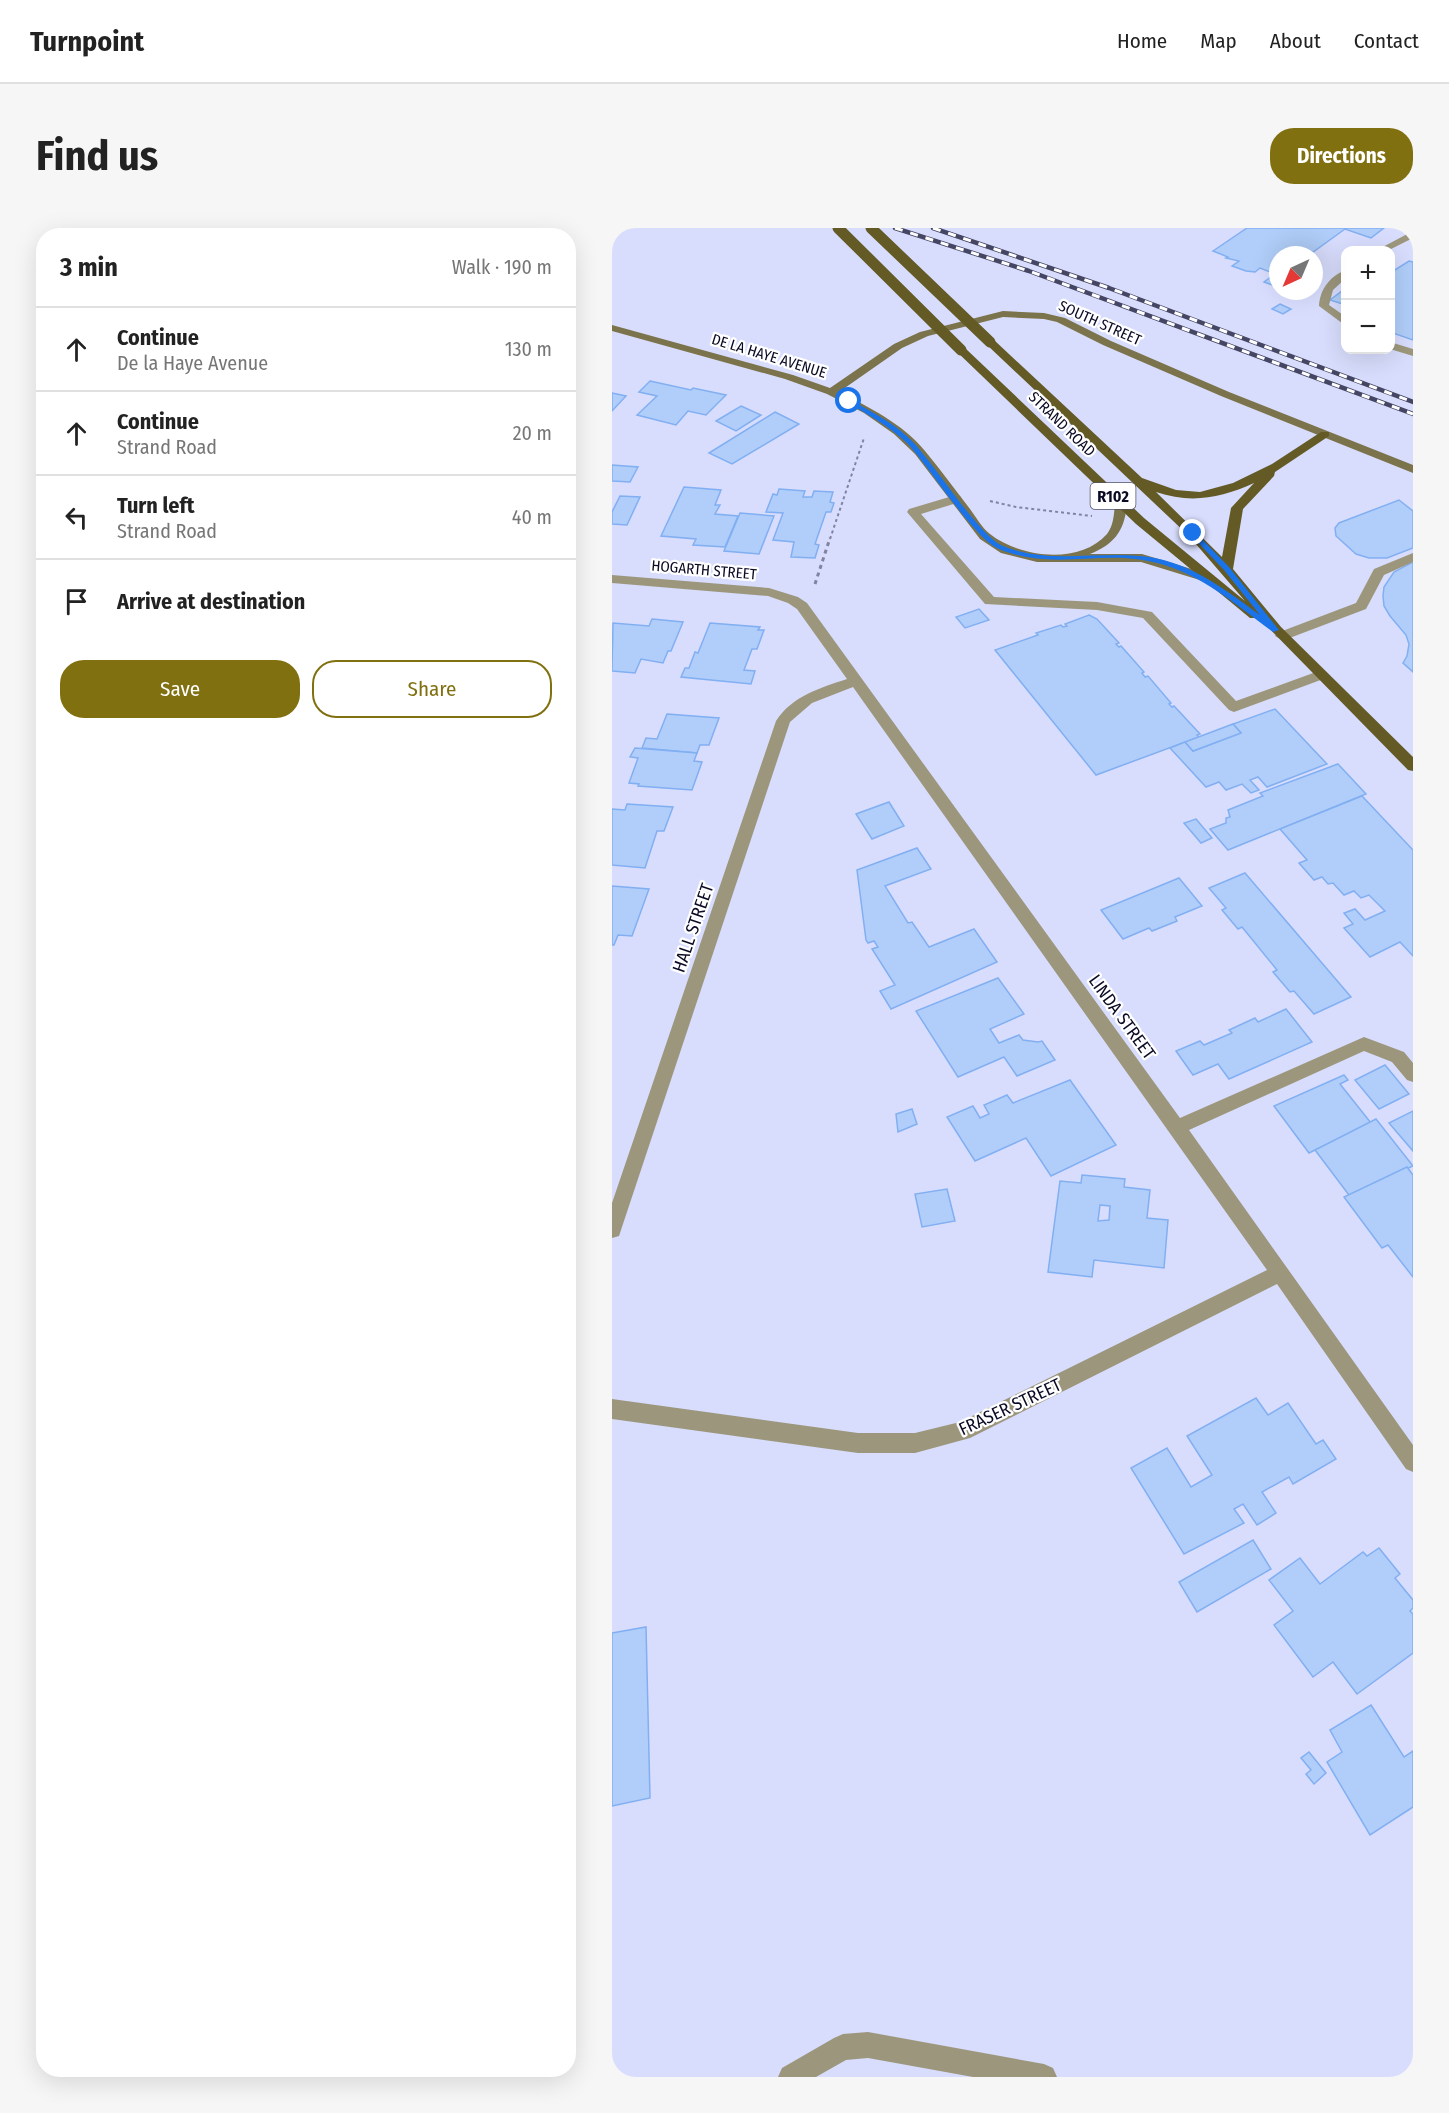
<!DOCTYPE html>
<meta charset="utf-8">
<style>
:root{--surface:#fff;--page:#f6f6f6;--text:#222;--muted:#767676;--line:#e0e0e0;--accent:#817010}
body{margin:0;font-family:"Fira Sans Condensed",sans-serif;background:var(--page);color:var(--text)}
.controls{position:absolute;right:18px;top:18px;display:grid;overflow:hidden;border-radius:12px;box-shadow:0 6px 24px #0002}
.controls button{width:54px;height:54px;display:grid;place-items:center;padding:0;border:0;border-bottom:2px solid var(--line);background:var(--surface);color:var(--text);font:30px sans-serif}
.compass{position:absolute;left:657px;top:18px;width:54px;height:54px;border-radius:50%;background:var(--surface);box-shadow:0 6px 24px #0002;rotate:224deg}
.stop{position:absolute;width:18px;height:18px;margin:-14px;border:4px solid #1a73e8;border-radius:50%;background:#fff}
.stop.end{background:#1a73e8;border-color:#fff;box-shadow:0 2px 6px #0008}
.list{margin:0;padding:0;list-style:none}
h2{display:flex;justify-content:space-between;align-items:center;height:78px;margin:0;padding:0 24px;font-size:26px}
h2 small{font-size:20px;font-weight:400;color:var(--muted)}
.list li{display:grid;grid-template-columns:39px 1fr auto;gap:18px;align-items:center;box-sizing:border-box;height:84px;padding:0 24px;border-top:2px solid var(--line)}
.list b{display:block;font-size:22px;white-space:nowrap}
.list p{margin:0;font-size:20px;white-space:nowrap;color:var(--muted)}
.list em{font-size:20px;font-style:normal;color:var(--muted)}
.actions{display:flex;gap:12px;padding:18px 24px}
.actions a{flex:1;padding:14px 0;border:2px solid var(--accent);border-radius:24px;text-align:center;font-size:21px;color:var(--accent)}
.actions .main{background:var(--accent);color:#fff}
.icon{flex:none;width:33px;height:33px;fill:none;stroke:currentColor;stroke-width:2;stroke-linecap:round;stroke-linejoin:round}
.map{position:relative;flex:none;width:801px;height:1849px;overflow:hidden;border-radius:24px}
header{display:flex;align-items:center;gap:36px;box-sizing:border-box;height:84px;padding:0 30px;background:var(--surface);border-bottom:2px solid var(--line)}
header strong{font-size:28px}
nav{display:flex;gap:33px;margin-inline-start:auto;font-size:21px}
.intro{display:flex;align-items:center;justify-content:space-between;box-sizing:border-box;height:144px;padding:0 36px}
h1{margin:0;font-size:42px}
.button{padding:15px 27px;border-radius:24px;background:var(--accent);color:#fff;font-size:21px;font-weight:700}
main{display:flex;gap:36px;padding:0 36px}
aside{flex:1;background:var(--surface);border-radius:24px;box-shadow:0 6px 24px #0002}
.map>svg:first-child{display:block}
.building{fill:#b0cef9;stroke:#82aff2;stroke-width:1.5;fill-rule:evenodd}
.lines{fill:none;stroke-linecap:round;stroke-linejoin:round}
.path-far1{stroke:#8083a1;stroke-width:2;stroke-dasharray:3 3;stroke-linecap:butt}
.path{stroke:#8083a1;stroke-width:3;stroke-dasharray:4 4;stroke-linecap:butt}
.lane{fill:#9c977c;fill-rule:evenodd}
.street{fill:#9c977c;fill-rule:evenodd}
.secondary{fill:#7b734b;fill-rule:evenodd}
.primary{fill:#645a26;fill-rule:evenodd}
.rail-casing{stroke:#454663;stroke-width:4.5}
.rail{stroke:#fff;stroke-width:3;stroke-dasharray:8;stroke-linecap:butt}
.primary-bridge{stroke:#645a26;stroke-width:11}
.route{fill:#1a73e8}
.labels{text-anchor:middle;stroke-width:4.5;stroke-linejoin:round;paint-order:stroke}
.far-street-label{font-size:15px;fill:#0a0a25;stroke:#fff}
.shield{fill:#fff;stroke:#545466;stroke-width:1.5}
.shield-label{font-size:16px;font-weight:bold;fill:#0a0a25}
.street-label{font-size:18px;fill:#0a0a25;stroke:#fff}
</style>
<header>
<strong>Turnpoint</strong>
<nav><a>Home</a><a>Map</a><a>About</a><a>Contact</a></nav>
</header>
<div class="intro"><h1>Find us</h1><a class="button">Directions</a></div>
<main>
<aside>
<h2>3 min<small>Walk · 190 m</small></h2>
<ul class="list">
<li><svg class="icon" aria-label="ahead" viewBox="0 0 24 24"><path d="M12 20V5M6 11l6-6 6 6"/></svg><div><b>Continue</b><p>De la Haye Avenue</p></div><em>130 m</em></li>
<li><svg class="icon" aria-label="ahead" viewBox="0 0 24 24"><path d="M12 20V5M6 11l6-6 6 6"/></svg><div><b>Continue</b><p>Strand Road</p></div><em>20 m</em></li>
<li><svg class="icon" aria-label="left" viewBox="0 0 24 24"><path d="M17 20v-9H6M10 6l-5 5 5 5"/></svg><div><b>Turn left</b><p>Strand Road</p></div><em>40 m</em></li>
<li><svg class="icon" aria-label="arrive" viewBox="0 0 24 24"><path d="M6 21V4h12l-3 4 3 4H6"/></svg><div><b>Arrive at destination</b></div></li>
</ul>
<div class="actions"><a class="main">Save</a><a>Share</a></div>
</aside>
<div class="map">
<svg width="801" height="1849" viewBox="0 0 801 1849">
<rect width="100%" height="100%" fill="#d8ddfd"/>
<g class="building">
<path d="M635,0H772L759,10L733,1L697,27H666V59L652,54L663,46L648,40L643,44L634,43L620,38L627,33L614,30L616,29L601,23Z"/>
<path d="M797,33L801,34V112L778,104V45Z"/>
<path d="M734,60V77L718,72Z"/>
<path d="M668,76L679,81L671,86L660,81Z"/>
<path d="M38,153L79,162L81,160L114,167L94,187L76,183L64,197L25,187L45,168L27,164Z"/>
<path d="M0,165L14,168L0,183Z"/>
<path d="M129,178L149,187L124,203L104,193Z"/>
<path d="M163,184L187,196L120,236L97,225Z"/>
<path d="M0,237L26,239L18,254L0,253Z"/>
<path d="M72,259L109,262L103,277H108L103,286L126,288L113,319L81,317L84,311L49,308Z"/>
<path d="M167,261L193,263L191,269H200L202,263L221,264L218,274L222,275L219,284H214L203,316L207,317L203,330L179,329L182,314L161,312L171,285L154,284L161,266L165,267Z"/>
<path d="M8,268L28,269L15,297L0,296V284Z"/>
<path d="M787,272L801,283V320L775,330H757L744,326L724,308L723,300L727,295Z"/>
<path d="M128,285L162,288L147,326L112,323Z"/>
<path d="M801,334V444L791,435L795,428L797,416L794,407L778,388L772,378L771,368L772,359L782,344Z"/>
<path d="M367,381L377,392L353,400L344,389Z"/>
<path d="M477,387L485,391L507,415L504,416L507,419L509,418L532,444L530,445L533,449L536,448L559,475L557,476L560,479L562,478L588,506L585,507L587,509L484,547L383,422L426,407L424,405L449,397L451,399L455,398L453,396Z"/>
<path d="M40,391L71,394L59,423H56L51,435L29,431L23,445L0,443L1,395L37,398Z"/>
<path d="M98,395L148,399L146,402H152L145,421H140L132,442L143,443L139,456L69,449L73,440H77L83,424L86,425Z"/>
<path d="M663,481L715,536L655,559L646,549L638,552L647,562L639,565L630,556L614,562L607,554L594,559L558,520L573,514L581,523L629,505L621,496Z"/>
<path d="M55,486L107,490L97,517H88L85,525L30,520L34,510L45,511Z"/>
<path d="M621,496L629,505L581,523L573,514Z"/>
<path d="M23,520L85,525L82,533L90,534L80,562L26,558L27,556L17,555L26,530L18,529Z"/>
<path d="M726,536L754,566L616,622L598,601L614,595V590L618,589L616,582L651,568L648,565Z"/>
<path d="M750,568L801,622V728L788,714L758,729L732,700L741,696L732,685L743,681L753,692L773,683L757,667L749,670L742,663L732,667L721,655L716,656L710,649L702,652L687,635L695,632L668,601Z"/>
<path d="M277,574L292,598L260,611L244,586Z"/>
<path d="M15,576L61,579L52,603H45L33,640L0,637V581L13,582Z"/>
<path d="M584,591L600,610L589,615L572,595Z"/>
<path d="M305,620L319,641L273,658L296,695L300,694L317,719L362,701L385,734L279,781L268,763L283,757L260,721L266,719L262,713L256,715L254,712L245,642Z"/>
<path d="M633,645L739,769L702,786L682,763L678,764L661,744L665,742L630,699L626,701L610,682L614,680L597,660Z"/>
<path d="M567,650L590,678L563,689L565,693L540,703L537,700L511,711L489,682Z"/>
<path d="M0,658L37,661L20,708L6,707L2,717H0Z"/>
<path d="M386,750L412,786L378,801L387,815L407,807L411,812L426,814L430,813L443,832L405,848L392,829L346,849L304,783Z"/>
<path d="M674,781L700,814L617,851L606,836L581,847L564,823L588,813L592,817L620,805L617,802L643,790L646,794Z"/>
<path d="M773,837L797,866L767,881L743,852Z"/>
<path d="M732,847L736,852L728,856L759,895L697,925L662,878Z"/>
<path d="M458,852L504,917L439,948L414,910L363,933L335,889L361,878L368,890L377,886L372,877L395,867L401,875Z"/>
<path d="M300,881L305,896L286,904L284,886Z"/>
<path d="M801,883V923L777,895Z"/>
<path d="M764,891L801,938L737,967L703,922Z"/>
<path d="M795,939L801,947V1049L776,1017L770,1020L732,969Z"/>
<path d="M470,947L513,951L512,959L538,962L535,990L556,992L552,1040L482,1032L480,1049L436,1044L448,953L469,955ZM488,977L498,978L497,992L486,993Z"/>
<path d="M335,961L343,993L310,999L303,966Z"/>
<path d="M644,1170L656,1187L676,1175L704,1216L711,1212L724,1231L681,1256L677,1249L650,1264L664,1285L645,1297L631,1276L622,1281L632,1295L572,1326L519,1240L555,1220L579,1259L600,1247L575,1208Z"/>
<path d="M641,1312L659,1341L585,1384L567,1354Z"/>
<path d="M767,1320L788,1346L783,1350L801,1372V1380L798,1383L801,1386V1425L745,1466L721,1434L701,1449L662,1397L681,1383L657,1352L688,1330L708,1356L751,1324L755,1328Z"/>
<path d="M34,1399L38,1570L0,1578V1405Z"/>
<path d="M759,1477L792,1529L801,1523V1579L758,1607L715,1534L730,1524L718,1502Z"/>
<path d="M697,1524L714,1545L702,1556L694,1546L699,1542L689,1530Z"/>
</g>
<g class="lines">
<g class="path-far1">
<path d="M378,273L404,279L480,288"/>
<path d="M218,311L252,210"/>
</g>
<path class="path" d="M203,356L218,310"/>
<g class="lane">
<path d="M801,3V10L777,22H765Z"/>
<path d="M734,42V50L721,62L717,77L734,89V98L707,78C708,61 718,48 734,42Z"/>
<path d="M778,114L801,121V128L778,121Z"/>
<path d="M344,267L348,268L350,271L348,274L309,286L382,369L485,374L540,384L624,473L704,444L709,442L716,447L714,450L622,484L617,482L531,390L485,382L373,376L295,284L297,281Z"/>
<path d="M801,325V334L772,347L754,381L675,411L670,412L663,408L665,405L744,375L762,341Z"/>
</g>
<g class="street">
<path d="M0,347L157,360L186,369L195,375L568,890L752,809L792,824L801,835V854L795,852L780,834L752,823L577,902L801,1217V1244L794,1241L665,1056L358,1210L303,1225H246L0,1191V1171L246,1205H303L348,1194L655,1042L241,459L200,475L178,494L9,1002L7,1008L0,1010V975L164,493C180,468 208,460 235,451L185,381L176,375L156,368L0,355Z"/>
<path d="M256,1804L432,1836L441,1840L445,1849H361L256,1830L234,1832L204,1849H166L170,1840L222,1810L231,1806Z"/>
</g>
<path class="secondary" d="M391,83L432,85L453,90L499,113L617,164L801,237V245L609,168L491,117L445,94L432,91L391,89L316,108L290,120L227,164C257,179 291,196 313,223C329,242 343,262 358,281C364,289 370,300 378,306C408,330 468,337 495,306C502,297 502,285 503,275L509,271L515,275C513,302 503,316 478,326H530L596,346L597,349L591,353L529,334H425L389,325L368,311L303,226L282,206L252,185L215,166L173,151L0,103V97L181,147L218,160L282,116L308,104Z"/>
<path class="primary" d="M378,111L382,112L530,250L564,262L588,264L621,255L660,236L709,204H717V208L663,244L662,248L631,281L621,341L669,399L801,529V543L796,542L647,390H638L524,296L343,122L345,120H353L532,290L633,373L577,308L374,116L373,114ZM642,255L619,280L610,329L544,264C579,276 609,270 642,255Z"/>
<g class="rail-casing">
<g id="rail">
<path d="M283,0L417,43L801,186"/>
<path d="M321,0L497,60L801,174"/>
</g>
</g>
<use href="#rail" class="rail"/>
<g class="primary-bridge">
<path d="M226,0L349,122"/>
<path d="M259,0L378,114"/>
</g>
</g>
<path class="route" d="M235,172H239C260,184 282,195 299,212C323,236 367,308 391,318C434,336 482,324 527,328C574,331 611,360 648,387L612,342L577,305L583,304L617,339L667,402L661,404C619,373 584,341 531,332C482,324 436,342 387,321C362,311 318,239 295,215C277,198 256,187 235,174Z"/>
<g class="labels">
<g class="far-street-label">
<text transform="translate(488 95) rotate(24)" y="5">SOUTH STREET</text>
<text transform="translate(157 128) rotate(17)" y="5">DE LA HAYE AVENUE</text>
<text transform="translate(450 196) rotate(44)" y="5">STRAND ROAD</text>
<text transform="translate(92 342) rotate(5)" y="5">HOGARTH STREET</text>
</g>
<rect class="shield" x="478.5" y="255" width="45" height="26" rx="4.5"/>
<g class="shield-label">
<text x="501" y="274">R102</text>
</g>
<g class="street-label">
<text transform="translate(81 700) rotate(-71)" y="6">HALL STREET</text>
<text transform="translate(510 789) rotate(54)" y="6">LINDA STREET</text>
<text transform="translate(398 1179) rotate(-25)" y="6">FRASER STREET</text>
</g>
</g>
</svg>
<div class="controls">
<button>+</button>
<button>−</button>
</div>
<svg class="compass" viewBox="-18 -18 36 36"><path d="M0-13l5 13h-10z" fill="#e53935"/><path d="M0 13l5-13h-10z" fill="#767676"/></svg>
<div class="stop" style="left:237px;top:173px"></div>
<div class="stop end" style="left:581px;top:305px"></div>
</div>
</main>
